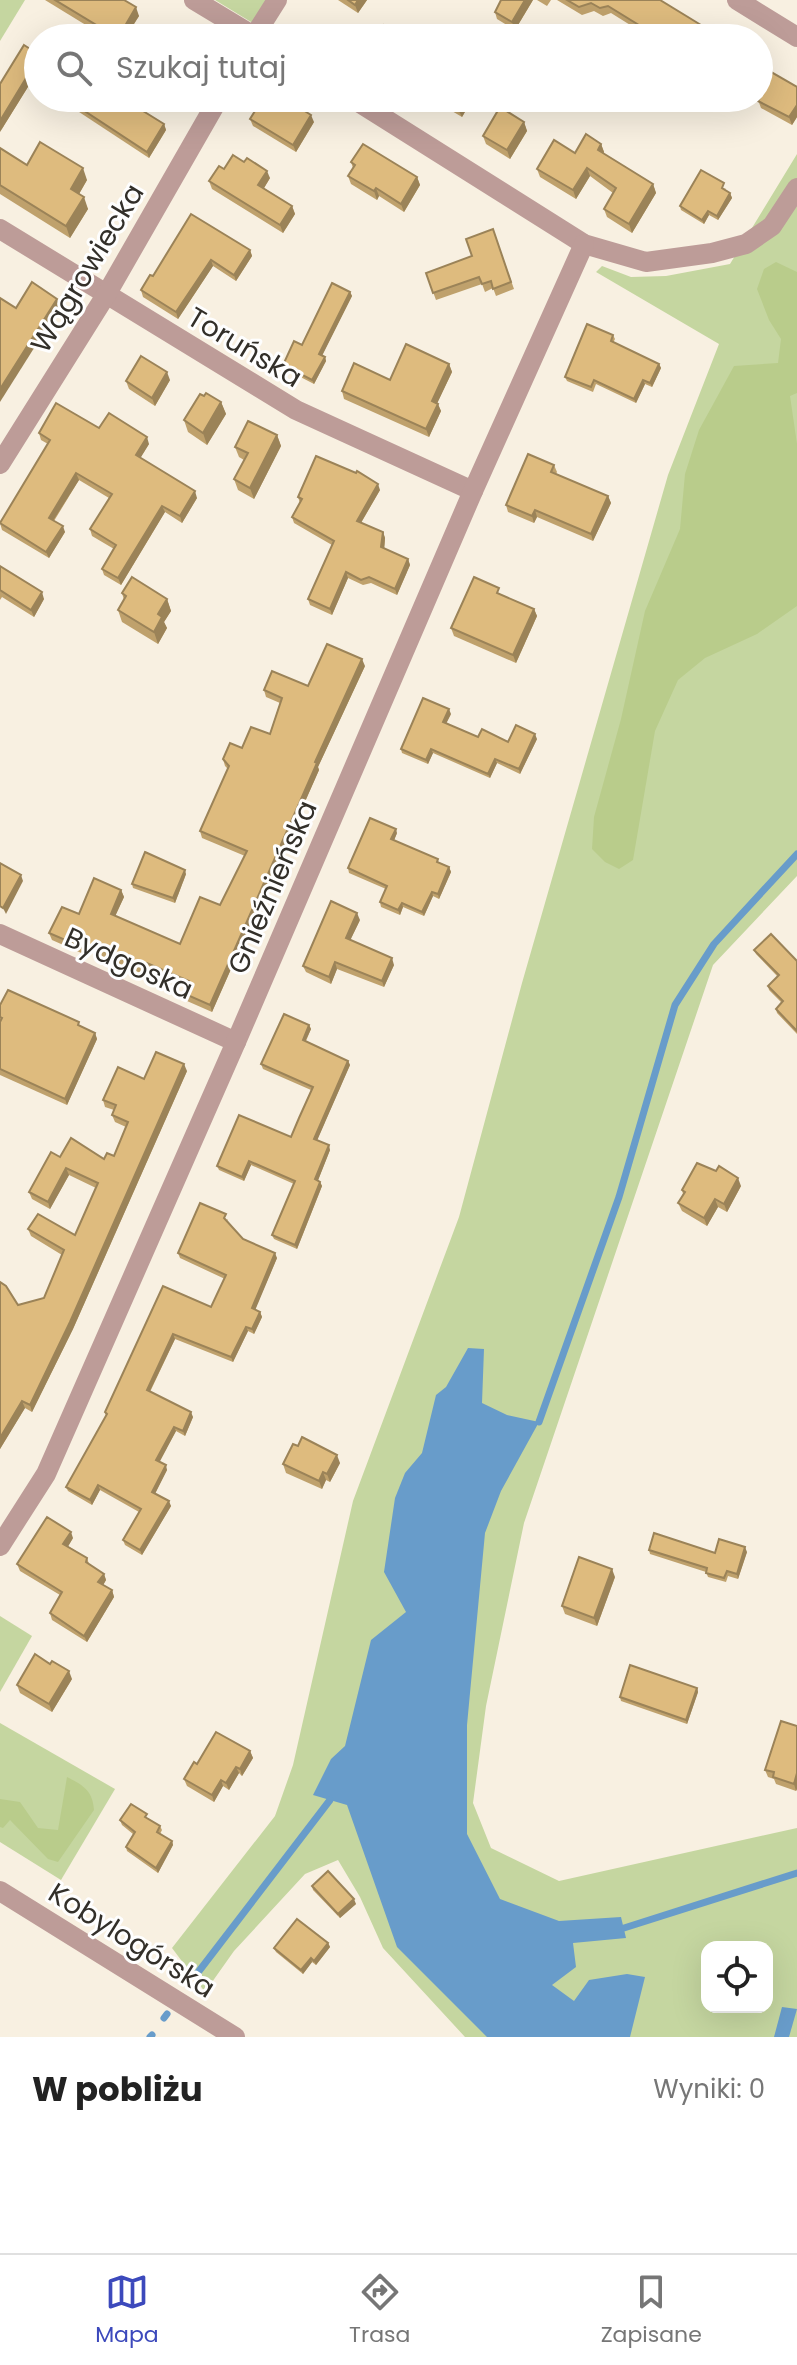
<!DOCTYPE html>
<html lang="pl">
<meta charset="utf-8">
<style>
:root{--surface:#fff;--page:#f2f2f2;--text:#222;--muted:#767676;--line:#e0e0e0;--accent:#3c49bc}
body{margin:0;font-family:Poppins,sans-serif;background:var(--page);color:var(--text)}
.controls{position:absolute;right:24px;bottom:24px;display:grid;overflow:hidden;border-radius:16px;box-shadow:0 8px 32px #0002}
.controls button{width:72px;height:72px;display:grid;place-items:center;padding:0;border:0;border-bottom:2px solid var(--line);background:var(--surface);color:var(--text);font:40px sans-serif}
.list{margin:0;padding:0;list-style:none}
h2{display:flex;justify-content:space-between;align-items:center;height:104px;margin:0;padding:0 32px;font-size:34px}
h2 small{font-size:26px;font-weight:400;color:var(--muted)}
.icon{flex:none;width:44px;height:44px;fill:none;stroke:currentColor;stroke-width:2;stroke-linecap:round;stroke-linejoin:round}
.map{position:relative;flex:none;width:797px;height:2037px;overflow:hidden}
.search{position:absolute;background:var(--surface);box-shadow:0 8px 32px #0002;left:24px;right:24px;top:24px;height:88px;display:flex;align-items:center;gap:20px;box-sizing:border-box;padding:0 28px;border-radius:44px;color:var(--muted);font-size:30px}
.sheet{height:216px;background:var(--surface)}
nav{display:flex;justify-content:space-around;align-items:center;box-sizing:border-box;height:112px;border-top:2px solid var(--line);background:var(--surface);font-size:22px;color:var(--muted)}
nav a{display:grid;justify-items:center;gap:4px}
nav .on{color:var(--accent)}
.map>svg:first-child{display:block}
.green{fill:#c5d6a0;fill-rule:evenodd}
.forest{fill:#b9cc8b}
.water{fill:#689cca}
.lines{fill:none;stroke-linecap:round;stroke-linejoin:round}
.stream{stroke:#689cca;stroke-width:7}
.minor{stroke:#bd9c98;stroke-width:20}
.wall{fill:#bfa16c}
.shaded-wall{fill:#9b8358}
.building{fill:#debb7e;stroke:#9b8358;stroke-width:2}
.labels{text-anchor:middle;stroke-width:6;stroke-linejoin:round;paint-order:stroke}
.street-label{font-size:28px;fill:#322f29;stroke:#fefefe}
</style>
<div class="map">
<svg width="797" height="2037" viewBox="0 0 797 2037">
<rect width="100%" height="100%" fill="#f8f0e1"/>
<g class="green">
<path d="M0,0H25L0,41Z"/>
<path d="M215,0H271L256,25Z"/>
<path d="M797,154V876L713,965L524,1523L486,1706L473,1803L491,1848L559,1881L797,1828V2037H465L383,1948L360,1897L338,1860L305,1874L234,1951L205,1992L172,1948L275,1816L293,1765L353,1501L459,1217L522,983L668,475L719,344L596,272L602,266L631,277L666,276L730,264ZM707,1947H767V2007H707Z"/>
<path d="M0,1616L32,1636L0,1692Z"/>
<path d="M0,1723L115,1789L61,1880L0,1842Z"/>
</g>
<g class="forest">
<path d="M776,262L797,272V393L790,396L797,444V606L757,634L705,658L678,680L655,731L633,860L619,869L605,862L592,849L594,817L621,719L645,611L680,529L685,474L699,430L734,366L778,363L781,339L769,320L757,289L764,269Z"/>
<path d="M67,1777C83,1785 93,1791 94,1810L58,1862L48,1859L10,1820L3,1828L0,1827V1799L20,1802L38,1828L58,1830Z"/>
</g>
<g class="water">
<path d="M468,1348L484,1349L482,1403L507,1415L539,1422L501,1491L485,1533L467,1725V1834L500,1899L559,1921L621,1917L626,1938L573,1943L576,1967L552,1985L574,2001L589,1980L627,1974L645,1977L630,2037H487L397,1947L347,1805L313,1795L331,1759L345,1746L371,1640L406,1612L384,1572L395,1498L405,1473L422,1453L436,1395L446,1387Z"/>
<path d="M782,2007L797,2009L789,2037H774Z"/>
</g>
<g class="lines">
<g class="stream">
<path d="M539,1422L619,1197L675,1005L714,944L797,854"/>
<path d="M624,1928L797,1873"/>
<path d="M196,1975L330,1800"/>
<path d="M164,2018L167,2014"/>
<path d="M150,2037L152,2035"/>
</g>
<g class="minor">
<path d="M194,0L257,38"/>
<path d="M737,0L797,37"/>
<path d="M253,38L277,0"/>
<path d="M352,98L584,244L646,262L712,253L746,244L772,226L797,188"/>
<path d="M0,229L296,410L473,491"/>
<path d="M0,464L106,295L219,98"/>
<path d="M0,934L236,1042"/>
<path d="M0,1546L46,1474L236,1042L473,491L584,244"/>
<path d="M0,1891L235,2037"/>
</g>
</g>
<g class="wall">
<path d="M45,0H124L139,16L125,38H107Z"/>
<path d="M338,0H367L358,13Z"/>
<path d="M533,0L515,30L497,19L495,12Z"/>
<path d="M537,0H551L547,6Z"/>
<path d="M557,0H660L719,38H651L611,13L603,16L594,11L582,15Z"/>
<path d="M38,54V87L31,82L0,132Z"/>
<path d="M759,65L797,87V117L792,125L761,108L758,100L755,98H759Z"/>
<path d="M430,98H473L462,117Z"/>
<path d="M71,102L164,124L166,130L149,158L73,108Z"/>
<path d="M250,119L314,122L296,152L253,126Z"/>
<path d="M524,122L527,131L510,159L486,144L483,136Z"/>
<path d="M601,144L604,152L603,154L653,184L656,193L632,233L607,217L604,209L613,193L590,176L576,199L540,177L537,169Z"/>
<path d="M0,148L27,165L87,180L79,194L88,209L70,238L0,194Z"/>
<path d="M351,162L417,177L420,185L404,212L379,196L377,200L351,184L348,176L353,168Z"/>
<path d="M224,169L270,178L264,188L292,206L295,214L283,233L212,189L209,181Z"/>
<path d="M726,188L724,190L730,193L732,198L718,220L709,215L704,224L681,210L680,206Z"/>
<path d="M493,229L514,289L496,296L493,288L485,292L482,284L436,300L426,273L472,256Z"/>
<path d="M250,250L252,256L236,281L213,266L178,319L143,297L141,290L153,276Z"/>
<path d="M350,292L352,296L322,355L325,357L326,361L314,384L285,369L283,365Z"/>
<path d="M613,335L615,339L613,343L659,364L661,368L652,387L645,384L636,403L596,384L593,392L567,381L565,377Z"/>
<path d="M449,364L452,372L437,403L441,411L429,437L344,399L342,391Z"/>
<path d="M170,380L155,406L129,389L126,381Z"/>
<path d="M204,396L221,402L226,414L207,445L188,432L184,420Z"/>
<path d="M99,428L149,444L140,458L197,498L182,523L165,512L121,585L104,575L102,569L114,549L92,536L90,529L109,498L79,480L54,521L65,532L49,558L2,530L0,523L48,444L41,440L39,433Z"/>
<path d="M277,435L281,446L254,499L238,490L234,479L244,460L239,457L235,447Z"/>
<path d="M554,465L557,472L556,474L608,496L611,503L593,541L537,517L534,523L508,512L506,505Z"/>
<path d="M380,490L361,523L383,532L385,538L384,548L408,559L410,565L397,595L371,583L363,585L348,578L332,615L310,605L308,599L332,545L294,523L292,517L300,503L298,497Z"/>
<path d="M0,566L44,599L34,617L2,597L0,600Z"/>
<path d="M122,593L167,599L171,611L164,622L167,628L158,644L122,622L118,610L124,600Z"/>
<path d="M502,595L534,609L537,616L516,663L454,636L451,628Z"/>
<path d="M365,666L318,767L319,770L212,1012L187,1001L185,994L188,986L150,970L147,976L91,951L88,956L52,940L49,933L79,914L121,890L124,897L115,916L180,944L220,905L245,856L202,838L200,831L228,769L225,766L223,759L270,734L280,703L266,697L264,690L308,686Z"/>
<path d="M451,714L446,723L478,737L508,742L537,739L520,774L497,763L490,778L433,753L428,764L402,753L401,749Z"/>
<path d="M397,833L394,840L449,867L451,872L439,899L433,896L424,916L403,907L400,915L381,907L380,902L386,889L349,873L348,868Z"/>
<path d="M186,874L175,903L133,888L132,884Z"/>
<path d="M360,920L350,940L394,965L384,987L337,969L331,984L306,972L303,966Z"/>
<path d="M754,950L797,961V1034L777,1013L776,1009L782,1003L769,990L768,986L778,977L756,954Z"/>
<path d="M0,1005L81,1026L95,1033L97,1039L67,1105L0,1075Z"/>
<path d="M309,1025L311,1029L306,1041L348,1061L350,1065L317,1140L330,1150L318,1180L320,1182L322,1186L297,1249L274,1239L272,1235L294,1184L251,1165L244,1181L219,1170L217,1166L291,1137L311,1090L263,1069L261,1064Z"/>
<path d="M187,1071L73,1329L32,1412L25,1408L0,1449V1282L18,1305L44,1298L62,1255L31,1236L28,1229L75,1235L96,1188L69,1175L50,1209L32,1199L29,1192L60,1157L104,1159L114,1156L126,1127L115,1122L112,1115L114,1110L105,1107L103,1100L144,1079Z"/>
<path d="M741,1186L727,1212L718,1207L707,1226L682,1211L678,1203L683,1194L682,1190Z"/>
<path d="M228,1219L227,1221L243,1239L277,1258L255,1309L260,1312L262,1317L254,1334L248,1331L233,1362L175,1339L150,1392L193,1417L185,1436L176,1431L159,1462L167,1470L155,1493L171,1506L142,1555L125,1545L123,1540L139,1512L100,1490L92,1505L68,1491L66,1487L106,1416L105,1412L163,1286L211,1307L225,1279L180,1258L178,1253Z"/>
<path d="M298,1446L340,1463L330,1482L326,1480L322,1489L286,1473L283,1464Z"/>
<path d="M73,1538L68,1546L87,1558L89,1564L104,1574L106,1580L103,1585L112,1590L114,1597L87,1642L52,1620L50,1613L60,1595L20,1571L17,1564Z"/>
<path d="M649,1550L715,1553L747,1552L738,1579L728,1576L726,1582L708,1577L706,1572L650,1554Z"/>
<path d="M615,1577L597,1626L565,1614L562,1606Z"/>
<path d="M72,1679L52,1712L20,1693L17,1685Z"/>
<path d="M697,1688L698,1692L687,1724L621,1701L620,1697Z"/>
<path d="M797,1726V1789L796,1791L776,1784L774,1779L768,1777L765,1770Z"/>
<path d="M250,1751L253,1758L242,1776L239,1773L229,1790L223,1786L214,1802L187,1786L184,1779L197,1764Z"/>
<path d="M148,1818L160,1826L162,1830L160,1834L172,1841L173,1845L158,1873L127,1851L126,1847L133,1834L122,1825L120,1820Z"/>
<path d="M312,1886L356,1904L340,1918L313,1890Z"/>
<path d="M328,1943L330,1947L316,1965L312,1962L303,1974L276,1952L274,1948Z"/>
</g>
<g class="shaded-wall">
<path d="M358,0H367L358,13L355,5Z"/>
<path d="M525,0H533L515,30L512,22Z"/>
<path d="M136,7L139,16L125,38H118Z"/>
<path d="M28,75L31,82L0,132V121Z"/>
<path d="M467,98H473L462,117L459,111Z"/>
<path d="M797,105V117L792,125L789,117Z"/>
<path d="M311,115L314,122L296,152L293,145Z"/>
<path d="M524,122L527,131L510,159L507,150Z"/>
<path d="M164,124L166,130L149,158L147,152Z"/>
<path d="M601,144L604,152L601,158L598,150Z"/>
<path d="M83,168L87,180L75,201L71,189Z"/>
<path d="M587,168L590,176L576,199L573,190Z"/>
<path d="M267,171L270,178L261,193L258,185Z"/>
<path d="M417,177L420,185L404,212L401,204Z"/>
<path d="M653,184L656,193L632,233L629,224Z"/>
<path d="M376,188L379,196L377,200L374,191Z"/>
<path d="M730,193L732,198L718,220L717,216Z"/>
<path d="M84,197L88,209L70,238L66,226Z"/>
<path d="M292,206L295,214L283,233L280,225Z"/>
<path d="M708,211L709,215L704,224L702,220Z"/>
<path d="M250,250L252,256L236,281L234,275Z"/>
<path d="M211,260L213,266L178,319L176,312Z"/>
<path d="M350,292L352,296L321,358L319,354Z"/>
<path d="M57,299L60,307L0,402V389Z"/>
<path d="M325,357L326,361L314,384L312,380Z"/>
<path d="M449,364L452,372L435,408L432,401Z"/>
<path d="M659,364L661,368L652,387L650,383Z"/>
<path d="M167,372L170,380L155,406L152,398Z"/>
<path d="M643,380L645,384L636,403L634,399Z"/>
<path d="M221,402L226,414L207,445L203,433Z"/>
<path d="M438,404L441,411L429,437L426,429Z"/>
<path d="M277,435L281,446L254,499L250,488Z"/>
<path d="M147,437L149,444L138,462L136,455Z"/>
<path d="M76,473L79,480L51,524L49,518Z"/>
<path d="M378,484L380,490L359,526L357,521Z"/>
<path d="M195,491L197,498L182,523L180,516Z"/>
<path d="M608,496L611,503L593,541L591,534Z"/>
<path d="M162,506L165,512L121,585L118,578Z"/>
<path d="M535,510L537,517L534,523L532,516Z"/>
<path d="M63,526L65,532L49,558L46,552Z"/>
<path d="M383,532L385,538L384,553L381,547Z"/>
<path d="M408,559L410,565L397,595L395,589Z"/>
<path d="M346,572L348,578L332,615L330,609Z"/>
<path d="M42,592L44,599L34,617L31,610Z"/>
<path d="M167,599L171,611L164,622L167,628L158,644L154,632L158,614Z"/>
<path d="M534,609L537,616L516,663L513,655Z"/>
<path d="M362,659L365,666L318,767L319,770L212,1012L210,1005L315,762Z"/>
<path d="M449,709L451,714L445,726L443,722Z"/>
<path d="M535,734L537,739L520,774L519,769Z"/>
<path d="M431,749L433,753L428,764L426,760Z"/>
<path d="M495,759L497,763L490,778L488,774Z"/>
<path d="M396,829L397,833L393,843L391,839Z"/>
<path d="M449,867L451,872L439,899L438,894Z"/>
<path d="M185,870L186,874L175,903L173,898Z"/>
<path d="M21,875L23,881L6,914L3,908Z"/>
<path d="M121,890L124,897L113,921L111,914Z"/>
<path d="M432,892L433,896L424,916L422,912Z"/>
<path d="M402,903L403,907L400,915L398,910Z"/>
<path d="M357,913L360,920L348,945L346,938Z"/>
<path d="M88,944L91,951L88,956L86,949Z"/>
<path d="M392,958L394,965L384,987L382,981Z"/>
<path d="M335,962L337,969L331,984L329,977Z"/>
<path d="M147,963L150,970L147,976L145,969Z"/>
<path d="M309,1025L311,1029L304,1044L303,1040Z"/>
<path d="M95,1033L97,1039L67,1105L65,1099Z"/>
<path d="M348,1061L350,1065L316,1143L314,1139Z"/>
<path d="M184,1064L187,1071L73,1329L32,1412L30,1405Z"/>
<path d="M329,1145L330,1150L317,1183L315,1179Z"/>
<path d="M249,1161L251,1165L244,1181L242,1177Z"/>
<path d="M66,1168L69,1175L50,1209L48,1202Z"/>
<path d="M738,1178L741,1186L727,1212L724,1204Z"/>
<path d="M320,1182L322,1186L297,1249L295,1245Z"/>
<path d="M715,1199L718,1207L707,1226L704,1218Z"/>
<path d="M275,1253L277,1258L254,1313L252,1308Z"/>
<path d="M260,1312L262,1317L254,1334L252,1329Z"/>
<path d="M246,1327L248,1331L233,1362L231,1357Z"/>
<path d="M173,1334L175,1339L148,1395L147,1390Z"/>
<path d="M22,1401L25,1408L0,1449V1438Z"/>
<path d="M191,1412L193,1417L185,1436L183,1431Z"/>
<path d="M174,1427L176,1431L158,1465L156,1460Z"/>
<path d="M337,1455L340,1463L330,1482L327,1474Z"/>
<path d="M166,1465L167,1470L154,1496L152,1492Z"/>
<path d="M323,1472L326,1480L322,1489L319,1481Z"/>
<path d="M98,1485L100,1490L92,1505L90,1500Z"/>
<path d="M169,1501L171,1506L142,1555L140,1550Z"/>
<path d="M71,1532L73,1538L66,1550L63,1544Z"/>
<path d="M745,1547L747,1552L738,1579L737,1574Z"/>
<path d="M612,1569L615,1577L597,1626L594,1618Z"/>
<path d="M104,1574L106,1580L101,1589L98,1582Z"/>
<path d="M112,1590L114,1597L87,1642L84,1636Z"/>
<path d="M69,1671L72,1679L52,1712L49,1704Z"/>
<path d="M697,1688L698,1692L687,1724L686,1720Z"/>
<path d="M250,1751L253,1758L242,1776L240,1769Z"/>
<path d="M236,1767L239,1773L229,1790L226,1783Z"/>
<path d="M797,1773V1789L796,1791L794,1784Z"/>
<path d="M221,1780L223,1786L214,1802L212,1795Z"/>
<path d="M172,1841L173,1845L158,1873L156,1868Z"/>
<path d="M354,1899L356,1904L340,1918L338,1914Z"/>
<path d="M328,1943L330,1947L316,1965L314,1961Z"/>
<path d="M311,1958L312,1962L303,1974L301,1970Z"/>
</g>
<g class="building">
<path d="M55,0H124L136,7L118,38Z"/>
<path d="M348,0H358L355,5Z"/>
<path d="M501,0H525L512,22L495,12Z"/>
<path d="M567,0H660L719,36L718,38H660L608,6L600,8L591,3L579,7Z"/>
<path d="M384,25L406,38H376Z"/>
<path d="M178,29L192,38H160L164,30L174,36Z"/>
<path d="M549,32L558,38H545Z"/>
<path d="M24,45L38,54V78L36,80L28,75L0,121V84Z"/>
<path d="M759,65L797,87V105L789,117L758,101L761,96L759,95Z"/>
<path d="M74,98H122L164,124L147,152L71,102Z"/>
<path d="M263,98H284L311,115L293,145L250,119Z"/>
<path d="M438,98H467L459,111Z"/>
<path d="M500,107L524,122L507,150L483,136Z"/>
<path d="M586,134L601,144L598,150L653,184L629,224L604,209L616,188L587,168L573,190L537,169L554,140L575,153Z"/>
<path d="M40,142L83,168L71,189L84,197L66,226L0,185V148L27,165Z"/>
<path d="M363,144L417,177L401,204L376,188L374,191L348,176L355,165L351,162Z"/>
<path d="M233,155L244,162L247,158L267,171L258,185L292,206L280,225L209,181L219,166L224,169Z"/>
<path d="M701,170L724,183L722,188L730,193L717,216L708,211L702,220L680,206Z"/>
<path d="M191,214L250,250L234,275L211,260L176,312L141,290L150,275L153,276Z"/>
<path d="M493,229L511,282L493,289L491,281L482,284L479,277L433,293L426,273L472,256L466,239Z"/>
<path d="M32,282L57,299L0,389V298L16,308Z"/>
<path d="M332,283L350,292L319,354L325,357L312,380L283,365L294,341L302,345Z"/>
<path d="M587,324L613,335L611,341L659,364L650,383L643,380L634,399L594,380L591,387L565,377Z"/>
<path d="M406,344L449,364L432,401L438,404L426,429L342,391L354,363L390,380Z"/>
<path d="M141,356L167,372L152,398L126,381Z"/>
<path d="M206,393L221,402L203,433L184,420L200,394L204,396Z"/>
<path d="M56,403L99,428L109,413L147,437L136,455L195,491L180,516L162,506L118,578L102,569L116,545L90,529L112,494L76,473L49,518L63,526L46,552L0,523L50,440L39,433Z"/>
<path d="M248,421L277,435L250,488L234,479L248,453L235,447Z"/>
<path d="M528,454L554,465L551,472L608,496L591,534L535,510L532,516L506,505Z"/>
<path d="M316,456L356,473L357,471L378,484L357,521L383,532L381,547L408,559L395,589L369,577L361,580L346,572L330,609L308,599L334,541L292,517L302,499L298,497Z"/>
<path d="M0,566L42,592L31,610L0,590Z"/>
<path d="M132,577L167,599L158,614L162,617L154,632L118,610L126,596L122,593Z"/>
<path d="M474,577L499,588L497,593L534,609L513,655L451,628Z"/>
<path d="M327,644L362,659L315,762L317,763L210,1005L185,994L189,981L147,963L145,969L88,944L86,949L49,933L62,907L79,914L94,878L121,890L111,914L180,944L200,897L220,905L247,851L200,831L229,766L223,759L230,743L242,748L251,727L270,734L282,698L264,690L272,671L308,686Z"/>
<path d="M423,698L449,709L443,722L478,737L482,729L508,742L516,725L535,734L519,769L495,759L488,774L431,749L426,760L401,749Z"/>
<path d="M370,818L396,829L391,839L438,859L437,862L449,867L438,894L432,892L422,912L402,903L398,910L380,902L387,886L348,868Z"/>
<path d="M145,852L185,870L173,898L132,884Z"/>
<path d="M0,863L21,875L3,908L0,906Z"/>
<path d="M331,901L357,913L346,938L392,958L382,981L335,962L329,977L303,966Z"/>
<path d="M771,934L797,961V1031L776,1009L783,1001L768,986L779,975L754,950Z"/>
<path d="M8,990L79,1022L78,1025L95,1033L65,1099L0,1069V1022L2,1018L0,1017V1005Z"/>
<path d="M284,1014L309,1025L303,1040L348,1061L314,1139L329,1145L315,1179L320,1182L295,1245L272,1235L295,1181L249,1161L242,1177L217,1166L239,1115L291,1137L299,1118L313,1087L261,1064Z"/>
<path d="M156,1052L184,1064L70,1322L30,1405L22,1401L0,1438V1282L6,1286L18,1305L44,1298L64,1250L28,1229L38,1214L75,1235L98,1183L66,1168L48,1202L29,1192L51,1152L60,1157L71,1138L104,1159L107,1153L114,1156L128,1122L112,1115L116,1105L103,1100L118,1067L144,1079Z"/>
<path d="M697,1163L716,1171L719,1166L738,1178L724,1204L715,1199L704,1218L678,1203L685,1192L682,1190Z"/>
<path d="M200,1203L226,1214L224,1218L243,1239L275,1253L252,1308L260,1312L252,1329L246,1327L231,1357L173,1334L147,1390L191,1412L183,1431L174,1427L156,1460L166,1465L152,1492L169,1501L140,1550L123,1540L141,1509L98,1485L90,1500L66,1487L107,1414L105,1412L163,1286L211,1307L226,1275L178,1253Z"/>
<path d="M302,1437L337,1455L327,1474L323,1472L319,1481L283,1464L293,1444L298,1446Z"/>
<path d="M47,1517L71,1532L63,1544L87,1558L86,1562L104,1574L98,1582L112,1590L84,1636L50,1613L62,1592L17,1564Z"/>
<path d="M654,1533L715,1553L719,1539L745,1547L737,1574L727,1571L724,1578L706,1573L707,1568L649,1550Z"/>
<path d="M579,1557L612,1569L594,1618L562,1606Z"/>
<path d="M35,1654L50,1664L52,1661L69,1671L49,1704L17,1685Z"/>
<path d="M630,1665L697,1688L686,1720L620,1697Z"/>
<path d="M781,1721L797,1726V1773L794,1784L773,1777L774,1772L765,1770Z"/>
<path d="M216,1732L250,1751L240,1769L236,1767L226,1783L221,1780L212,1795L184,1779L194,1762L197,1764Z"/>
<path d="M131,1804L147,1814L145,1817L160,1826L157,1832L172,1841L156,1868L126,1847L135,1832L120,1820Z"/>
<path d="M328,1871L354,1899L338,1914L312,1886Z"/>
<path d="M297,1919L328,1943L314,1961L311,1958L301,1970L274,1948Z"/>
</g>
<g class="labels">
<g class="street-label">
<text transform="translate(87 268) rotate(-59)" y="10">Wągrowiecka</text>
<text transform="translate(245 347) rotate(31)" y="10">Toruńska</text>
<text transform="translate(272 887) rotate(-67)" y="10">Gnieźnieńska</text>
<text transform="translate(129 963) rotate(24)" y="10">Bydgoska</text>
<text transform="translate(132 1940) rotate(32)" y="10">Kobylogórska</text>
</g>
</g>
</svg>
<div class="controls">
<button><svg class="icon" aria-label="locate" viewBox="0 0 24 24"><circle cx="12" cy="12" r="6"/><path d="M12 2v4M12 18v4M2 12h4M18 12h4"/></svg></button>
</div>
<div class="search"><svg class="icon" aria-label="search" viewBox="0 0 24 24"><circle cx="10" cy="10" r="6"/><path d="M15 15l6 6"/></svg>Szukaj tutaj</div>
</div>
<section class="sheet">
<h2>W pobliżu<small>Wyniki: 0</small></h2>
<ul class="list">
</ul>
</section>
<nav>
<a class="on"><svg class="icon" aria-label="map" viewBox="0 0 24 24"><path d="M3 6l6-2 6 2 6-2v14l-6 2-6-2-6 2zM9 4v14M15 6v14"/></svg>Mapa</a>
<a><svg class="icon" aria-label="directions" viewBox="0 0 24 24"><path d="M12 3l9 9-9 9-9-9zM9 14v-3h6M13 9l2 2-2 2"/></svg>Trasa</a>
<a><svg class="icon" aria-label="saved" viewBox="0 0 24 24"><path d="M7 4h10v16l-5-4-5 4z"/></svg>Zapisane</a>
</nav>
